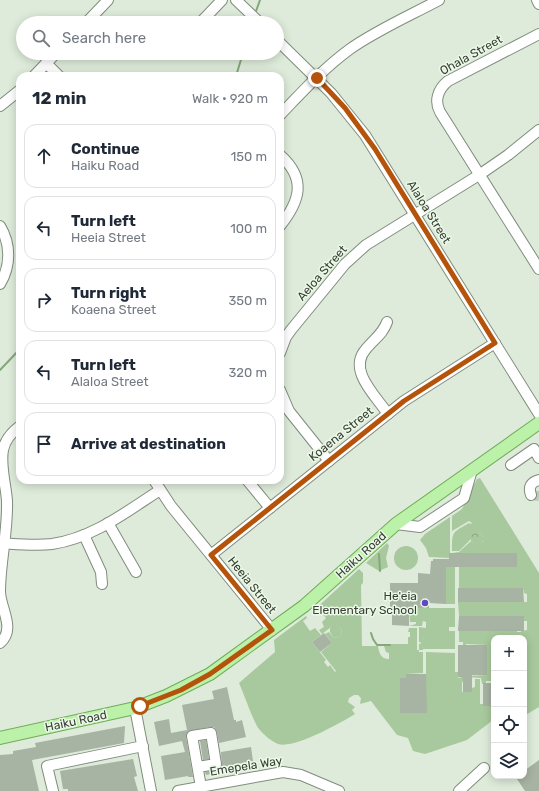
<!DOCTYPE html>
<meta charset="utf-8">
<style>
:root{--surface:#fff;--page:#f2f2f3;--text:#1f2937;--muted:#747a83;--line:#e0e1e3}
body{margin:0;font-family:Rubik,sans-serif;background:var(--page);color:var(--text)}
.controls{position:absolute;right:12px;bottom:12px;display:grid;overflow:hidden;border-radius:8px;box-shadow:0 2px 10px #0003}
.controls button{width:36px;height:36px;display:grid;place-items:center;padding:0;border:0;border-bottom:1px solid var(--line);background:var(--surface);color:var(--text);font:20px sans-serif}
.stop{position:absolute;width:12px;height:12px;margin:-9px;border:3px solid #b45309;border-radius:50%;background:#fff}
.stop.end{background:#b45309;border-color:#fff;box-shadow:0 1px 4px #0008}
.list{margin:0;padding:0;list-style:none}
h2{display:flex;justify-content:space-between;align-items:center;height:52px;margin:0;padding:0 16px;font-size:17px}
h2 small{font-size:13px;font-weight:400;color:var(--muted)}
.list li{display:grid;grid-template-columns:26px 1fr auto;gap:12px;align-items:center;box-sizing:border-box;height:64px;margin:0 8px 8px;padding:0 8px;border:1px solid var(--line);border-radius:12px}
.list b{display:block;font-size:15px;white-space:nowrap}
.list p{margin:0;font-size:13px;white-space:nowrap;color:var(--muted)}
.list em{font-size:13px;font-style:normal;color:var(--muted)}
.icon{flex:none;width:22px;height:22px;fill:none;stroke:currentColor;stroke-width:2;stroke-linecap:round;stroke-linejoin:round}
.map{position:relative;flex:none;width:539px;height:791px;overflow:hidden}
.search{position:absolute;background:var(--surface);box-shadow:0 2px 10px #0003;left:16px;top:16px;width:268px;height:44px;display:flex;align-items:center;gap:10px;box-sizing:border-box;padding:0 14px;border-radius:22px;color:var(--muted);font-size:15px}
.panel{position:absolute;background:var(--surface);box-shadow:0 2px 10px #0003;left:16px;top:72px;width:268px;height:412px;border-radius:12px}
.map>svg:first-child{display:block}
.grass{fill:#a8c99d}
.park{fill:url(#park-crowns)}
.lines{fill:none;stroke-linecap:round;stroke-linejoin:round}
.stream{stroke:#85a87a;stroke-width:2}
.building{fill:#a7b3a3}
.minor-tunnel{stroke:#bdc8b9;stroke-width:10;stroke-dasharray:10 5;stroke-linecap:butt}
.minor-casing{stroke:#808c7d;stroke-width:12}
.major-casing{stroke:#70ac5b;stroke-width:14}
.minor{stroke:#fff;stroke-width:10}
.major{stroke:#bbf1a8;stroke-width:12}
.route{stroke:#b45309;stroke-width:5}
.poi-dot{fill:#6349c1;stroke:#ebf9e7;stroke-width:1.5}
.labels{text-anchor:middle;stroke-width:3;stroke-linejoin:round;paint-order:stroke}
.street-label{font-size:12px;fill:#393e37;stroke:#ebf9e7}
.poi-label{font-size:12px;fill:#393e37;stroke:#ebf9e7;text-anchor:end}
</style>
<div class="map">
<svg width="539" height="791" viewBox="0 0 539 791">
<defs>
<pattern id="park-crowns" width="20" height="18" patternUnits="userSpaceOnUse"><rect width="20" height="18" fill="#a8c99d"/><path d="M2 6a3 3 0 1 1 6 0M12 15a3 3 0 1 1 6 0" fill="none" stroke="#8aa581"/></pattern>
</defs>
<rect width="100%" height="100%" fill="#deebda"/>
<g class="grass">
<path d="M480,478L539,573V707L524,716V638H494V720H493L467,740L425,754L413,751L408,738L397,735L371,701L360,704L361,698L358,695H354L349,698L348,702L355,707L352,710L355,714C340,723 295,749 278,744C271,741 264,735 259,729C253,721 244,694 239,683L275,652L274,640L306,616L307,618L303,621L310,631L315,628L321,635L312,642L326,660L324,662L328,667L330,665L335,672L336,671L321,652L332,643L325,634L329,632L333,637L337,638L341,635L342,630L335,624L322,634L319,630L324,627L322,622L326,618L319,610L316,612L313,611L359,569L363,573V583L361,585L362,646H378C379,653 381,659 389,659V653L386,652L384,646H390V644H408V637H410V632H408L409,628H417V650H419V644H421L423,648L431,641L427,638H423L421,642H419V627L426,628V622L423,621L422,626H409L416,624V622H410L409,608H455V627H449V631H455V649H423V650H419V652H423V673L406,674V678H400V713H426V652L455,653V672H458V678H462L463,676L464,681L462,682V692H472V688L475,687V679H480V704H483V706H494L493,681H486V683L482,684L481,678L466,677V676L487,675V645L466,644V647H463V642H459V631H517V632H521V631L527,630V621H524V616H459L458,602H527V594L524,593L523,588H459V567H517V553H452L459,552L471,541L473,543H481L484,540V537L479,532L471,536V539L459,551H452C452,531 452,533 469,523L471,524L472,523L469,521L452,531V516L462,509L477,479Z"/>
<path d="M450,517V553H449V558L429,557L426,548L420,540L425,534Z"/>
<path d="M387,543L389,546L386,558L388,567L379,571L366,563Z"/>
<circle cx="406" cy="558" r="12"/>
<path d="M446,561L455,567V604H446Z"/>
</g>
<g class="park">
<path d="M474,532H479L484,537V540L481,543H473L471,541V536Z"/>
<path d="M335,624L342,630L341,635L337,638L333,637L330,632V628Z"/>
<circle cx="426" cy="643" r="5.5"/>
</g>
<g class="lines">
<g class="stream">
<path d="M255,14L260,0"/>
<path d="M236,76L243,53"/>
<path d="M0,370L20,349"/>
<path d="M379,554L380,571"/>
<path d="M371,633L373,639L377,645H390"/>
</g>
</g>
<g class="building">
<path d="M449,553H517V567H446V604L429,603V608H409V626L392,625V608H390V583H418V573L430,574L431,561H433V559H449Z"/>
<path d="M458,588H523L524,602H458Z"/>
<path d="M459,616H524V631H458Z"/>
<path d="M324,633L332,643L320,652L312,642Z"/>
<path d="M458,645H487V675H472V692H463V678L458,677Z"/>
<path d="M406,674H426L427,713H400V678H406Z"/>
<rect x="483" y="683" width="11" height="23"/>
<path d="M227,687L234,720H236V722L242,720L246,737L219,743L217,732L214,727H210L188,731L186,737L193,777H188V776L165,780L161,756L185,752L182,741L159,746L154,722L169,719L171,733L187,730L182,705L214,699L212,691Z"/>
<path d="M125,726L124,743L32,760L39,791H0V755L13,754V751L36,747L35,743Z"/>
<path d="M206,740L209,759L203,760L200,741Z"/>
<path d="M251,747L253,761L222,767L221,752Z"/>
<path d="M133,759L137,776L134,777L138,791H68V789H63L60,771Z"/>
<path d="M539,760V791H525L515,776H524V771Z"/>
<path d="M220,769L221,772L206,775L205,772Z"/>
</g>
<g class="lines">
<path class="minor-tunnel" d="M531,495L539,496"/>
<g class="minor-casing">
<g id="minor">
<path d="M236,0L260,23"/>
<path d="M537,0L539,4"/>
<path d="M86,23L108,0"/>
<path d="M200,23L222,0"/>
<path d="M539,34L448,81C438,89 434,101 440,112L539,269"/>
<path d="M277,40L331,93L365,135L539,414"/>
<path d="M46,63L59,76"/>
<path d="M34,76L56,53"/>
<path d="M0,106L20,90"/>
<path d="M280,115C302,92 324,68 350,49C377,30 409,16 439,0"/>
<path d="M280,155C307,179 300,201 280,226"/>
<path d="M0,226C11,244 11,266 0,284"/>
<path d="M387,322C383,334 374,339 366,349C347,370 376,396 388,414"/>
<path d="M280,353L286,337L291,330L345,264L366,245L479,175L508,155L539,130"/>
<path d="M280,390L289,411L329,461"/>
<path d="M511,465L534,449L539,458"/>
<path d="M154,480L171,506L272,630"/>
<path d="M247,480L270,508"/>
<path d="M531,495C528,487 531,482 539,480"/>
<path d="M108,523L136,572"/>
<path d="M396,524L420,527L464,498L472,470"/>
<path d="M84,535L101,572L102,584"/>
<path d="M0,543C17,544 35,546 52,544C93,538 126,512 160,490"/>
<path d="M211,555L404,401L495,343"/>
<path d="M0,643C16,629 1,610 0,592C0,562 8,532 7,501C6,485 0,466 3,450C5,440 12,432 20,426"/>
<path d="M135,708L151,791"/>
<path d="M198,767L216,764L211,733L192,736L201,787"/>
<path d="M53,791L47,766L143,746"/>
<path d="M178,791L283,772L301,775L339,791"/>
<path d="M459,791L484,768"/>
</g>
</g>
<g class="major-casing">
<path id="major" d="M0,738L135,708L166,696L210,674L304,606L396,524L539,423"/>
</g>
<use href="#minor" class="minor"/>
<use href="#major" class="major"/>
</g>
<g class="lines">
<path class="route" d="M140,706L181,690L210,674L272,630L211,555L404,401L495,343L375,149L345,108L317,78"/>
</g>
<circle class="poi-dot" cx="425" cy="603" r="4"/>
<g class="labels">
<g class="street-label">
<text transform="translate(471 55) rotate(-29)" y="4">Ohala Street</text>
<text transform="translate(429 212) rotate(58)" y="4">Alaloa Street</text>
<text transform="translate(322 273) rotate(-49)" y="4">Aeloa Street</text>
<text transform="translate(341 434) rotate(-39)" y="4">Koaena Street</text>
<text transform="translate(361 555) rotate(-42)" y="4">Haiku Road</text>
<text transform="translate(252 585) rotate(51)" y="4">Heeia Street</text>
<text transform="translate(76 721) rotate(-12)" y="4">Haiku Road</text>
<text transform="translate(246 766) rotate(-9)" y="4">Emepela Way</text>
</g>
<g class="poi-label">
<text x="417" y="600">He'eia<tspan x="417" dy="14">Elementary School</tspan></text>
</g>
</g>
</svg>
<div class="controls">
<button>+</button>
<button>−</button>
<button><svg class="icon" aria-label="locate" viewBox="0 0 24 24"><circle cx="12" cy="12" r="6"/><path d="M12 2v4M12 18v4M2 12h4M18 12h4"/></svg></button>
<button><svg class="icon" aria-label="layers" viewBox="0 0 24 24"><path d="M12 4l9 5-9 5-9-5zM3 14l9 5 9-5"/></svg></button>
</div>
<div class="stop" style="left:140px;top:706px"></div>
<div class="stop end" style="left:317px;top:78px"></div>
<div class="search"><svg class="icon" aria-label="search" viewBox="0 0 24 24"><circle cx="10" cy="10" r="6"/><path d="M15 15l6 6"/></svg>Search here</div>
<section class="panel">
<h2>12 min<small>Walk · 920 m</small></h2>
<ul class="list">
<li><svg class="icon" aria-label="ahead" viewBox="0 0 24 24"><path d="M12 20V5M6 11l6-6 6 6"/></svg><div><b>Continue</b><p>Haiku Road</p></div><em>150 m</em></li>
<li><svg class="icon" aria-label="left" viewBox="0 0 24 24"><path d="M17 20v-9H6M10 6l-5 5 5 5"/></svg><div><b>Turn left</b><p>Heeia Street</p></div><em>100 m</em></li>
<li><svg class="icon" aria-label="right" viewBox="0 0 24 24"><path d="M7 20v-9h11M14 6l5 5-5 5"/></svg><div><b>Turn right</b><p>Koaena Street</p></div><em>350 m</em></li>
<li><svg class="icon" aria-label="left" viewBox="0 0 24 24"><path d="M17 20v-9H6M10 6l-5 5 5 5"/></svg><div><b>Turn left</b><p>Alaloa Street</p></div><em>320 m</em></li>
<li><svg class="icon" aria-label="arrive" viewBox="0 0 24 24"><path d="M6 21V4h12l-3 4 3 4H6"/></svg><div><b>Arrive at destination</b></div></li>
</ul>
</section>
</div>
